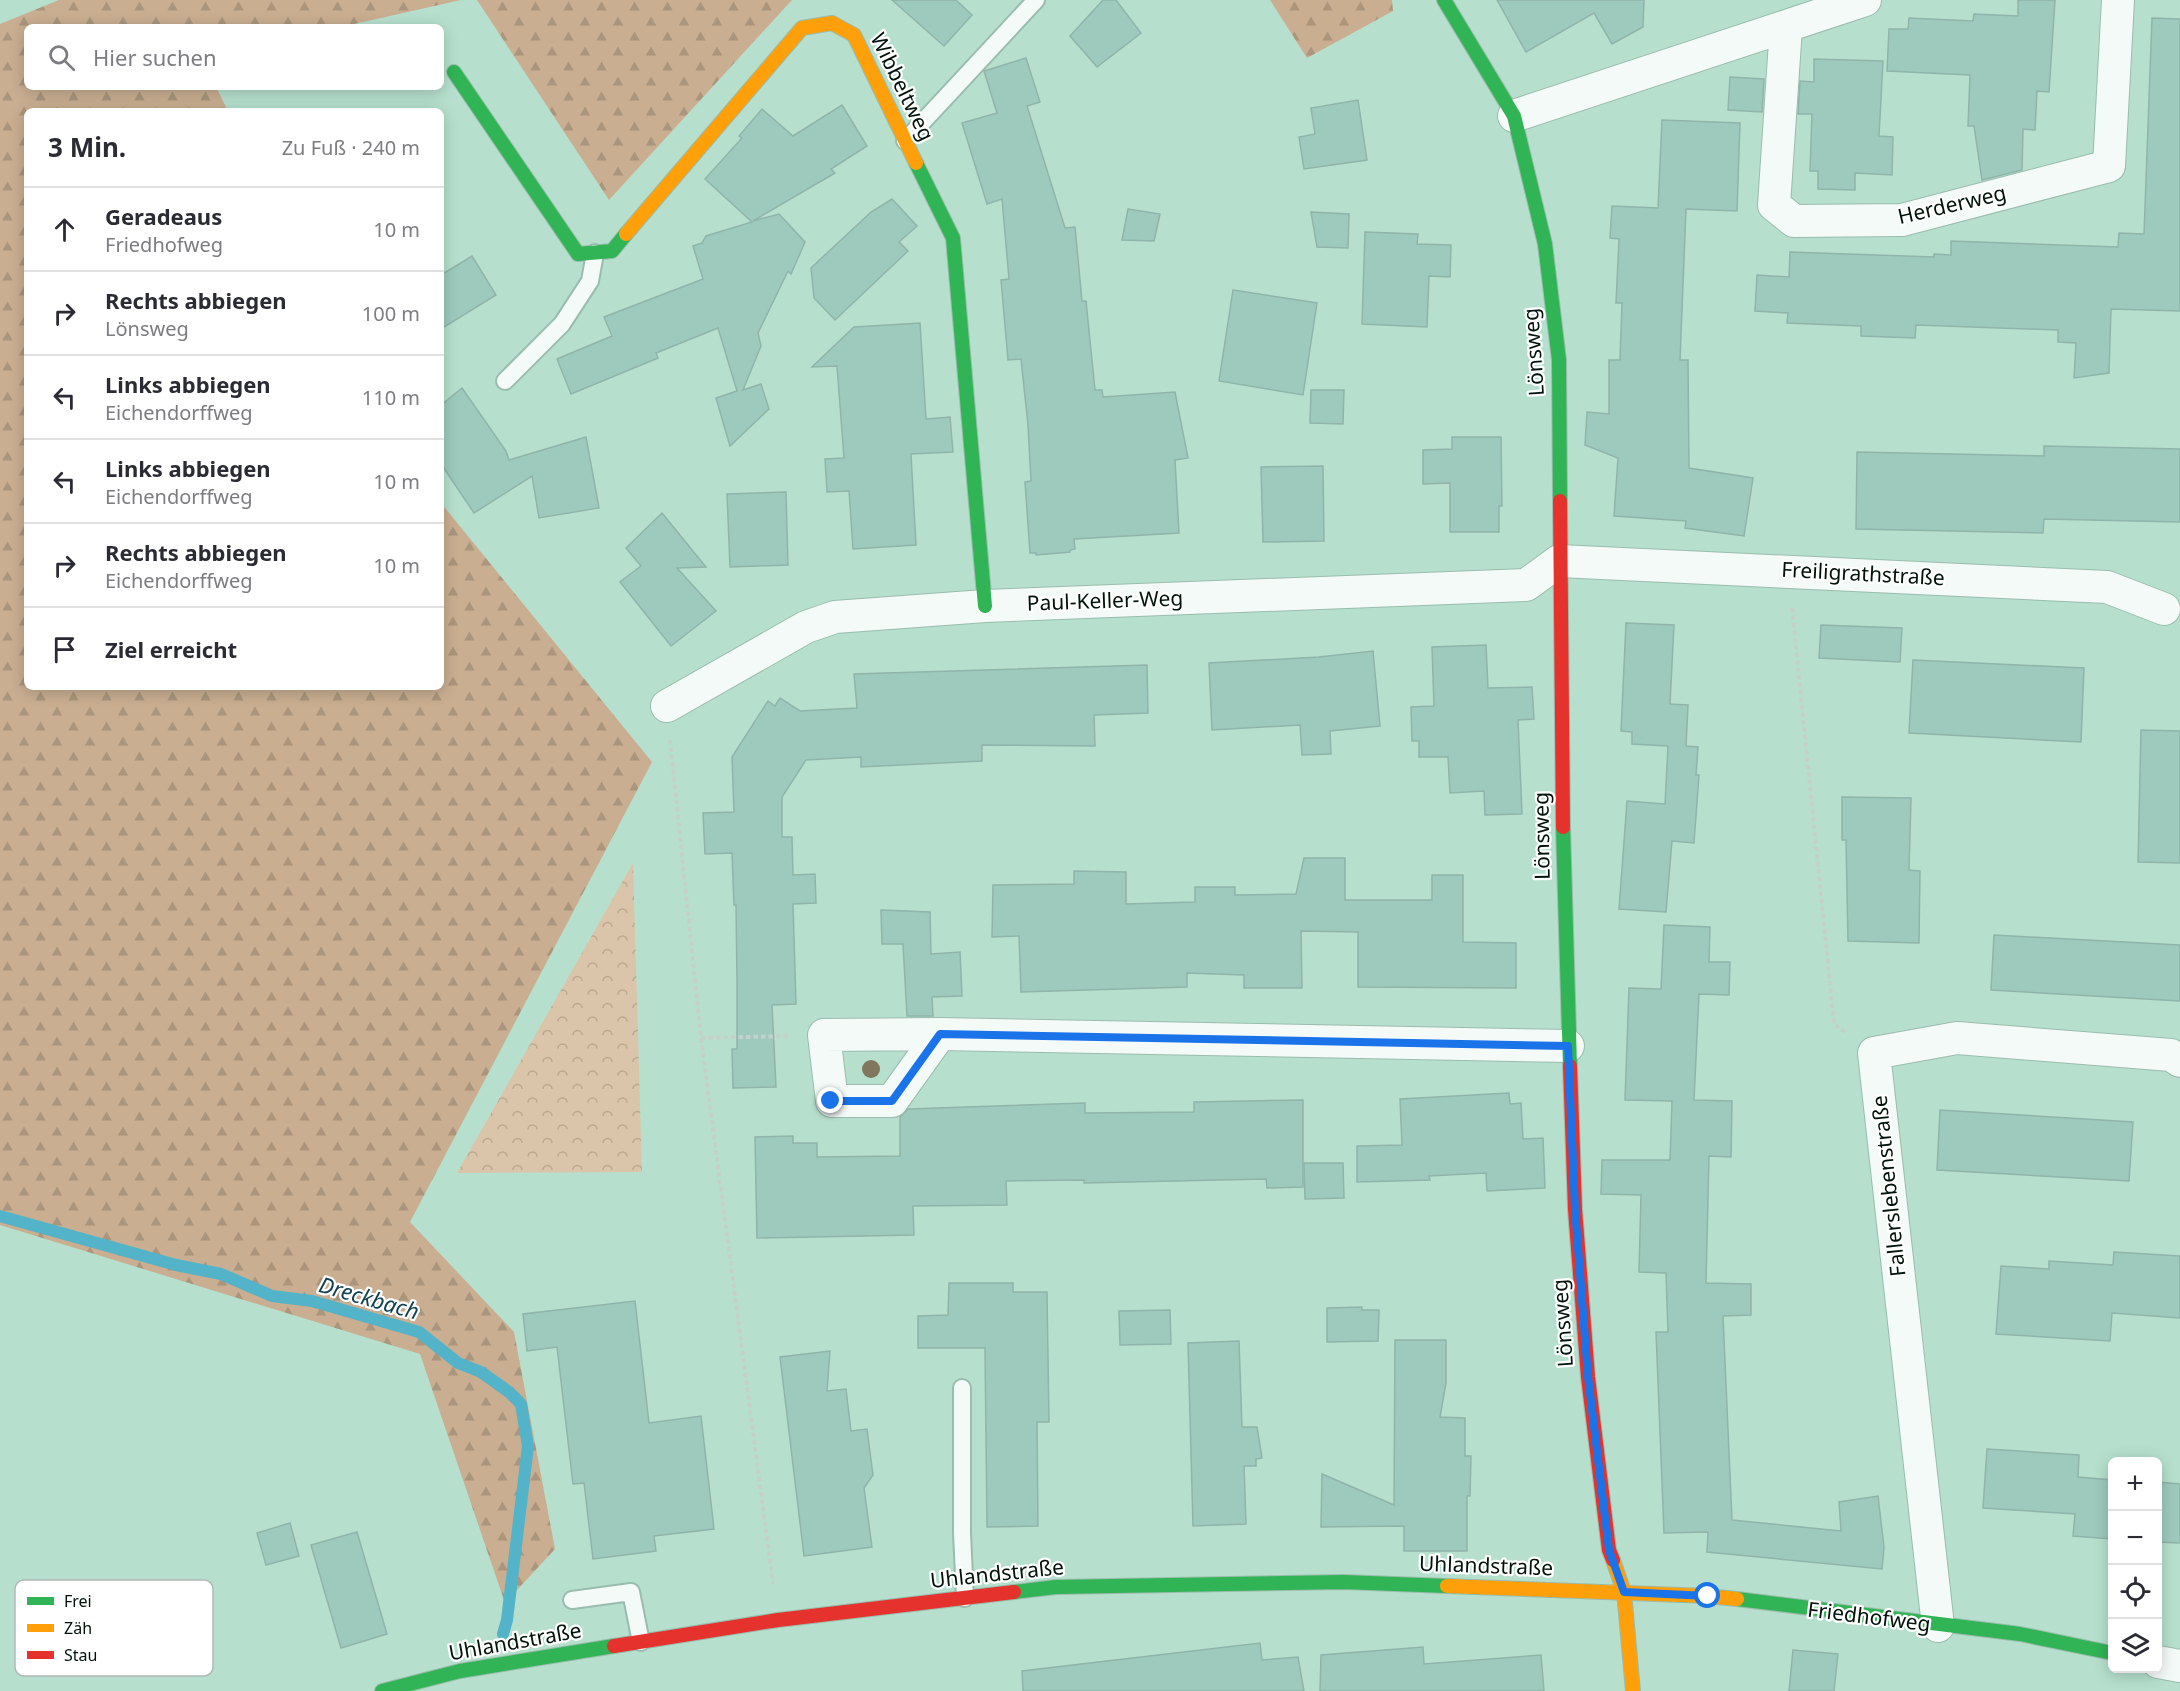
<!DOCTYPE html>
<html lang="de">
<meta charset="utf-8">
<style>
:root{--surface:#fff;--page:#f2f2f3;--text:#2b2b33;--muted:#7c7c81;--line:#e1e1e2}
body{margin:0;font-family:"Noto Sans",sans-serif;background:var(--page);color:var(--text)}
.controls{position:absolute;right:18px;bottom:18px;display:grid;overflow:hidden;border-radius:9px;box-shadow:0 3px 15px #0003}
.controls button{width:54px;height:54px;display:grid;place-items:center;padding:0;border:0;border-bottom:2px solid var(--line);background:var(--surface);color:var(--text);font:30px sans-serif}
.stop{position:absolute;width:18px;height:18px;margin:-14px;border:4px solid #1a73e8;border-radius:50%;background:#fff}
.stop.end{background:#1a73e8;border-color:#fff;box-shadow:0 2px 6px #0008}
.list{margin:0;padding:0;list-style:none}
h2{display:flex;justify-content:space-between;align-items:center;height:78px;margin:0;padding:0 24px;font-size:26px}
h2 small{font-size:20px;font-weight:400;color:var(--muted)}
.list li{display:grid;grid-template-columns:39px 1fr auto;gap:18px;align-items:center;box-sizing:border-box;height:84px;padding:0 24px;border-top:2px solid var(--line)}
.list b{display:block;font-size:22px;white-space:nowrap}
.list p{margin:0;font-size:20px;white-space:nowrap;color:var(--muted)}
.list em{font-size:20px;font-style:normal;color:var(--muted)}
.icon{flex:none;width:33px;height:33px;fill:none;stroke:currentColor;stroke-width:2;stroke-linecap:round;stroke-linejoin:round}
.map{position:relative;flex:none;width:2180px;height:1691px;overflow:hidden}
.search{position:absolute;background:var(--surface);box-shadow:0 3px 15px #0003;left:24px;top:24px;width:420px;height:66px;display:flex;align-items:center;gap:15px;box-sizing:border-box;padding:0 21px;border-radius:9px;color:var(--muted);font-size:22px}
.panel{position:absolute;background:var(--surface);box-shadow:0 3px 15px #0003;left:24px;top:108px;width:420px;height:582px;border-radius:9px}
.map>svg:first-child{display:block}
.forest{fill:url(#forest-firs)}
.park{fill:url(#park-crowns)}
.lines{fill:none;stroke-linecap:round;stroke-linejoin:round}
.stream{stroke:#53b3c8;stroke-width:12}
.building{fill:#9ecabe;stroke:#90b4a9;stroke-width:1.5}
.lane-casing{stroke:#9abcad;stroke-width:20}
.street-casing{stroke:#9abcad;stroke-width:34}
.fast-casing{stroke:#9abcad;stroke-width:16}
.slow-casing{stroke:#9abcad;stroke-width:16}
.jam-casing{stroke:#9abcad;stroke-width:16}
.path{stroke:#c4d1cb;stroke-width:4;stroke-dasharray:4.5 3;stroke-linecap:butt}
.lane{stroke:#f4faf8;stroke-width:16}
.street{stroke:#f4faf8;stroke-width:32}
.fast{stroke:#30b455;stroke-width:14}
.slow{stroke:#ff9f0a;stroke-width:14}
.jam{stroke:#e5322d;stroke-width:14}
.tree{fill:#81775e}
.route{stroke:#1a73e8;stroke-width:8}
.labels{text-anchor:middle;stroke-width:4.5;stroke-linejoin:round;paint-order:stroke}
.street-label{font-size:21px;fill:#00130a;stroke:#fff}
.water-label{font-size:22px;font-style:italic;fill:#104151;stroke:#fff}
.key{fill:#fff;stroke:#b2b8b6;stroke-width:1.5}
.key-label{font-size:16px;fill:#00130a}
</style>
<div class="map">
<svg width="2180" height="1691" viewBox="0 0 2180 1691">
<defs>
<pattern id="forest-firs" width="22" height="20" patternUnits="userSpaceOnUse" patternTransform="scale(1.5)"><rect width="22" height="20" fill="#c9ae91"/><path d="M5 1l3.5 6h-7zM16 11l3.5 6h-7z" fill="#ab957c"/></pattern>
<pattern id="park-crowns" width="20" height="18" patternUnits="userSpaceOnUse" patternTransform="scale(1.5)"><rect width="20" height="18" fill="#dbc5aa"/><path d="M2 6a3 3 0 1 1 6 0M12 15a3 3 0 1 1 6 0" fill="none" stroke="#baa891"/></pattern>
</defs>
<rect width="100%" height="100%" fill="#b6e0cd"/>
<g class="forest">
<path d="M59,0H461L341,27H27V87H216L228,111H27V687H441V503L652,762L410,1222L514,1332L555,1549L505,1603L420,1354L0,1225V24Z"/>
<path d="M477,0H792L609,200Z"/>
<path d="M1270,0H1392L1393,11L1307,58Z"/>
</g>
<path class="park" d="M633,863L642,1172L457,1173Z"/>
<g class="lines">
<path class="stream" d="M0,1216L176,1265L221,1274L272,1296L312,1301L419,1332L458,1363L481,1372L509,1392L521,1404L528,1446L507,1620L503,1634"/>
</g>
<g class="building">
<path d="M892,0H956L972,15L944,46Z"/>
<path d="M1103,0H1116L1141,33L1097,67L1070,36Z"/>
<path d="M1497,0H1644L1643,27L1612,44L1594,13L1526,52Z"/>
<path d="M2018,0H2055L2049,92L2037,91L2035,130L2023,129L2022,170L1982,180L1974,126H1968L1970,75L1887,71L1889,29H1908L1909,18L1973,21L1974,14L2018,16Z"/>
<path d="M2152,18L2180,19V311L2111,309L2109,373L2074,378L2076,343L2058,342V330L1916,325L1915,338L1861,336V326L1787,323L1788,313L1755,311L1757,275L1789,277L1790,252L1934,257V254L1951,255V241L2118,247L2119,233L2144,234Z"/>
<path d="M1026,58L1040,102L1027,106L1065,228L1075,227L1082,301H1086L1095,390H1102L1103,397L1175,392L1188,458L1175,460L1179,533L1074,539L1075,549L1070,550V552L1036,555V553H1030L1025,482L1031,481L1028,425L1021,359L1008,360L1001,280L1009,279L1002,199L987,204L962,123L997,113L984,71Z"/>
<path d="M1814,59L1883,61L1879,136L1893,137L1892,175L1855,173V190L1818,189V171H1810L1812,114H1798L1800,81L1814,82Z"/>
<path d="M1730,77L1764,79L1762,112L1728,110Z"/>
<path d="M1358,100L1367,160L1304,169L1299,137L1315,134L1311,108Z"/>
<path d="M842,105L867,146L831,169L835,173L753,221L779,214L805,242L791,274L788,271L758,333L761,346L743,390L761,384L769,409L730,446L716,398L737,391L718,328L656,353L658,358L571,394L557,359L612,336L604,317L703,279L693,246L702,243L706,236L752,222L705,179L742,138L739,136L762,109L793,136Z"/>
<path d="M1662,120L1740,123L1737,211L1686,209L1680,360H1688L1689,468L1753,478L1744,536L1685,528L1686,521L1614,516L1618,458L1585,445L1587,412L1609,414V360H1620L1622,303H1616L1619,239L1610,238L1612,206L1658,208Z"/>
<path d="M892,199L917,226L899,242L908,251L835,320L814,298L811,268L871,212Z"/>
<path d="M1128,209L1160,214L1154,241L1122,240Z"/>
<path d="M1311,212L1349,214L1348,248L1317,247Z"/>
<path d="M1365,232L1418,234L1417,244L1451,245L1450,277L1429,276L1427,327L1362,324Z"/>
<path d="M472,256L496,295L441,329V275Z"/>
<path d="M1233,290L1317,303L1303,395L1219,381Z"/>
<path d="M920,323L926,419L950,417L953,452L911,454L916,545L853,549L849,491L827,492L825,459L844,458L837,366L812,367L854,327Z"/>
<path d="M462,388L506,451L509,460L586,437L599,508L539,518L532,476L474,513L441,464V405Z"/>
<path d="M1311,390H1344L1343,424L1310,423Z"/>
<path d="M1452,437H1501L1502,506H1499V532H1450V483L1423,484V450L1452,449Z"/>
<path d="M2044,446L2180,449V522L2044,519L2043,533L1856,529L1857,452L2044,456Z"/>
<path d="M1323,466L1324,541L1263,542L1261,467Z"/>
<path d="M786,492L788,565L730,567L727,494Z"/>
<path d="M662,513L706,567L677,568L716,611L671,646L620,582L641,566L626,548Z"/>
<path d="M1626,623L1674,625L1670,704L1688,705L1686,746L1698,747L1696,775H1699L1694,843L1672,841L1666,912L1619,909L1627,801L1665,804L1668,746L1632,744V732L1621,731Z"/>
<path d="M1821,625L1902,628L1900,662L1819,658Z"/>
<path d="M1486,645L1488,688L1532,687L1534,719L1518,720L1522,814L1485,815L1484,791L1450,793L1448,757H1419V741H1412L1411,707L1434,706L1432,647Z"/>
<path d="M1373,651L1380,726L1330,731L1331,754L1302,755L1300,725L1212,730L1209,663L1319,657Z"/>
<path d="M1913,660L2084,668L2081,742L1909,733Z"/>
<path d="M1147,665L1148,713L1094,715L1095,746L982,745V761L861,767V757L806,760L782,797V837H792L793,875L815,874L816,903L793,904L796,1004L772,1005L776,1087L733,1088L732,1049H737V982L736,905H734L732,853L705,854L703,813L734,812L732,757L768,701L775,706L780,698L800,711L857,708L854,674Z"/>
<path d="M2141,730L2180,731V863L2138,862Z"/>
<path d="M1842,797L1911,798L1909,870L1920,871L1919,943L1848,941L1846,840H1842Z"/>
<path d="M1304,858H1345V900H1432V875H1463V942L1516,943V988L1358,987V932L1301,931L1302,988H1244V975L1187,973V987L1021,992L1019,936L992,937L993,885L1074,884V871L1126,872V904L1195,902V887H1235V895L1296,894Z"/>
<path d="M881,910L930,912L931,954L960,952L962,996L932,997L933,1016H907L903,944H882Z"/>
<path d="M1664,925L1710,927L1709,962H1730L1729,995L1699,994L1694,1100L1732,1101L1731,1157L1709,1156L1706,1283L1751,1284V1315L1723,1316L1732,1520L1841,1531L1839,1502L1878,1496L1884,1547L1882,1569L1707,1552L1708,1532L1664,1533L1656,1332H1668L1666,1273L1639,1272L1641,1195L1601,1194L1602,1160H1670L1672,1101L1625,1100L1629,988L1661,989Z"/>
<path d="M1994,935L2180,945V1001L1991,990Z"/>
<path d="M1509,1093L1510,1104L1521,1103L1523,1139L1543,1138L1545,1188L1487,1191L1486,1173L1429,1176L1430,1180L1357,1182V1146L1402,1145L1400,1099Z"/>
<path d="M1303,1100V1187L1267,1188L1266,1179L1084,1183V1180L1006,1181L1007,1205L913,1206L914,1235L757,1238L755,1137L793,1136V1143H817V1157L900,1156V1117L908,1109L1085,1103V1113L1194,1112V1102Z"/>
<path d="M1940,1110L2133,1122L2129,1181L1937,1170Z"/>
<path d="M1304,1163H1343L1344,1198L1305,1199Z"/>
<path d="M2114,1252L2180,1256V1318L2112,1313L2110,1341L1996,1334L2001,1266L2049,1269V1261L2113,1265Z"/>
<path d="M949,1283H1013V1292H1047L1049,1422H1037L1038,1526L987,1527L985,1348H918V1316L948,1315Z"/>
<path d="M635,1301L649,1423L701,1416L714,1529L654,1536L656,1551L593,1559L584,1483L573,1484L557,1347L527,1351L523,1314Z"/>
<path d="M1362,1307V1310H1379L1378,1341L1327,1342V1308Z"/>
<path d="M1170,1310L1171,1344L1120,1345L1119,1311Z"/>
<path d="M1395,1340H1446V1383L1440,1417L1465,1418V1456H1471L1470,1496H1467V1551H1404V1526L1321,1527L1322,1474L1394,1505Z"/>
<path d="M1239,1341L1242,1427H1257L1262,1458L1256,1459V1466H1244L1246,1524L1193,1526L1188,1343Z"/>
<path d="M830,1351L827,1391L846,1389L851,1431L867,1429L873,1475L864,1488L872,1547L804,1556L780,1357Z"/>
<path d="M1987,1449L2079,1455L2078,1477L2112,1480V1539L2073,1536L2075,1514L1983,1508Z"/>
<path d="M2157,1482L2180,1484V1543L2157,1542Z"/>
<path d="M290,1523L299,1556L266,1565L257,1533Z"/>
<path d="M357,1532L387,1634L341,1648L311,1545Z"/>
<path d="M1260,1643L1262,1660L1298,1657L1304,1691H1023L1022,1671Z"/>
<path d="M1423,1647L1424,1664L1541,1655L1544,1691H1320L1321,1655Z"/>
<path d="M1793,1650L1838,1654L1834,1691H1789Z"/>
</g>
<g class="lines">
<g class="lane-casing">
<g id="lane">
<path d="M905,141L1036,0"/>
<path d="M505,381L562,324L590,281L595,253"/>
<path d="M962,1388V1533L965,1598"/>
<path d="M572,1600L631,1592L641,1642"/>
</g>
</g>
<g class="street-casing">
<g id="street">
<path d="M1786,27L1774,205L1794,221L1902,220L2109,166L2118,0"/>
<path d="M1514,116L1865,0"/>
<path d="M667,706L806,627L835,617L985,606L1526,585L1559,561L2107,587L2164,609"/>
<path d="M940,1034L892,1101H832L824,1035L940,1034L1568,1046"/>
<path d="M1938,1626L1874,1053L1957,1038L2171,1055L2180,1061"/>
<path d="M2158,1662L2180,1666"/>
</g>
</g>
<g class="fast-casing">
<g id="fast">
<path d="M1444,0L1514,116L1545,244L1559,360L1560,501"/>
<path d="M454,72L578,254L612,251L626,234"/>
<path d="M916,163L953,238L985,606"/>
<path d="M1563,827L1570,1066"/>
<path d="M1014,1592L1056,1587L1343,1582L1447,1586"/>
<path d="M1737,1599L2020,1634L2112,1653"/>
<path d="M382,1691L460,1671L614,1646"/>
</g>
</g>
<g class="slow-casing">
<g id="slow">
<path d="M626,234L802,28L832,23L854,35L916,163"/>
<path d="M1613,1560L1624,1592L1633,1691"/>
<path d="M1447,1586L1708,1596L1737,1599"/>
</g>
</g>
<g class="jam-casing">
<g id="jam">
<path d="M1560,501L1563,827"/>
<path d="M1570,1066L1575,1209L1588,1377L1609,1550L1613,1560"/>
<path d="M614,1646L778,1620L1014,1592"/>
</g>
</g>
<g class="path">
<path d="M1792,608L1834,1024L1847,1033"/>
<path d="M670,740L701,1038L773,1584"/>
<path d="M701,1038L790,1036"/>
</g>
<use href="#lane" class="lane"/>
<use href="#street" class="street"/>
<use href="#fast" class="fast"/>
<use href="#slow" class="slow"/>
<use href="#jam" class="jam"/>
</g>
<circle class="tree" cx="871" cy="1069" r="9"/>
<g class="lines">
<path class="route" d="M831,1101H892L940,1034L1568,1046L1575,1209L1588,1377L1609,1550L1624,1592L1708,1596"/>
</g>
<g class="labels">
<g class="street-label">
<text transform="translate(902 87) rotate(64)" y="7">Wibbeltweg</text>
<text transform="translate(1952 205) rotate(-13)" y="7">Herderweg</text>
<text transform="translate(1534 352) rotate(-94)" y="7">Lönsweg</text>
<text transform="translate(1863 574) rotate(3)" y="7">Freiligrathstraße</text>
<text transform="translate(1105 601) rotate(-2)" y="7">Paul-Keller-Weg</text>
<text transform="translate(1542 836) rotate(-91)" y="7">Lönsweg</text>
<text transform="translate(1889 1186) rotate(-96)" y="7">Fallerslebenstraße</text>
<text transform="translate(1563 1323) rotate(-94)" y="7">Lönsweg</text>
<text transform="translate(1486 1566) rotate(2)" y="7">Uhlandstraße</text>
<text transform="translate(997 1574) rotate(-6)" y="7">Uhlandstraße</text>
<text transform="translate(1869 1617) rotate(7)" y="7">Friedhofweg</text>
<text transform="translate(515 1642) rotate(-10)" y="7">Uhlandstraße</text>
</g>
<g class="water-label">
<text transform="translate(369 1298) rotate(16)" y="8">Dreckbach</text>
</g>
</g>
<rect x="15" y="1580" width="198" height="96" rx="9" class="key"/>
<rect x="27" y="1597" width="27" height="8" fill="#30b455"/>
<rect x="27" y="1624" width="27" height="8" fill="#ff9f0a"/>
<rect x="27" y="1651" width="27" height="8" fill="#e5322d"/>
<g class="key-label">
<text x="64" y="1607">Frei</text>
<text x="64" y="1634">Zäh</text>
<text x="64" y="1661">Stau</text>
</g>
</svg>
<div class="controls">
<button>+</button>
<button>−</button>
<button><svg class="icon" aria-label="locate" viewBox="0 0 24 24"><circle cx="12" cy="12" r="6"/><path d="M12 2v4M12 18v4M2 12h4M18 12h4"/></svg></button>
<button><svg class="icon" aria-label="layers" viewBox="0 0 24 24"><path d="M12 4l9 5-9 5-9-5zM3 14l9 5 9-5"/></svg></button>
</div>
<div class="stop" style="left:1708px;top:1596px"></div>
<div class="stop end" style="left:831px;top:1101px"></div>
<div class="search"><svg class="icon" aria-label="search" viewBox="0 0 24 24"><circle cx="10" cy="10" r="6"/><path d="M15 15l6 6"/></svg>Hier suchen</div>
<section class="panel">
<h2>3 Min.<small>Zu Fuß · 240 m</small></h2>
<ul class="list">
<li><svg class="icon" aria-label="ahead" viewBox="0 0 24 24"><path d="M12 20V5M6 11l6-6 6 6"/></svg><div><b>Geradeaus</b><p>Friedhofweg</p></div><em>10 m</em></li>
<li><svg class="icon" aria-label="right" viewBox="0 0 24 24"><path d="M7 20v-9h11M14 6l5 5-5 5"/></svg><div><b>Rechts abbiegen</b><p>Lönsweg</p></div><em>100 m</em></li>
<li><svg class="icon" aria-label="left" viewBox="0 0 24 24"><path d="M17 20v-9H6M10 6l-5 5 5 5"/></svg><div><b>Links abbiegen</b><p>Eichendorffweg</p></div><em>110 m</em></li>
<li><svg class="icon" aria-label="left" viewBox="0 0 24 24"><path d="M17 20v-9H6M10 6l-5 5 5 5"/></svg><div><b>Links abbiegen</b><p>Eichendorffweg</p></div><em>10 m</em></li>
<li><svg class="icon" aria-label="right" viewBox="0 0 24 24"><path d="M7 20v-9h11M14 6l5 5-5 5"/></svg><div><b>Rechts abbiegen</b><p>Eichendorffweg</p></div><em>10 m</em></li>
<li><svg class="icon" aria-label="arrive" viewBox="0 0 24 24"><path d="M6 21V4h12l-3 4 3 4H6"/></svg><div><b>Ziel erreicht</b></div></li>
</ul>
</section>
</div>
